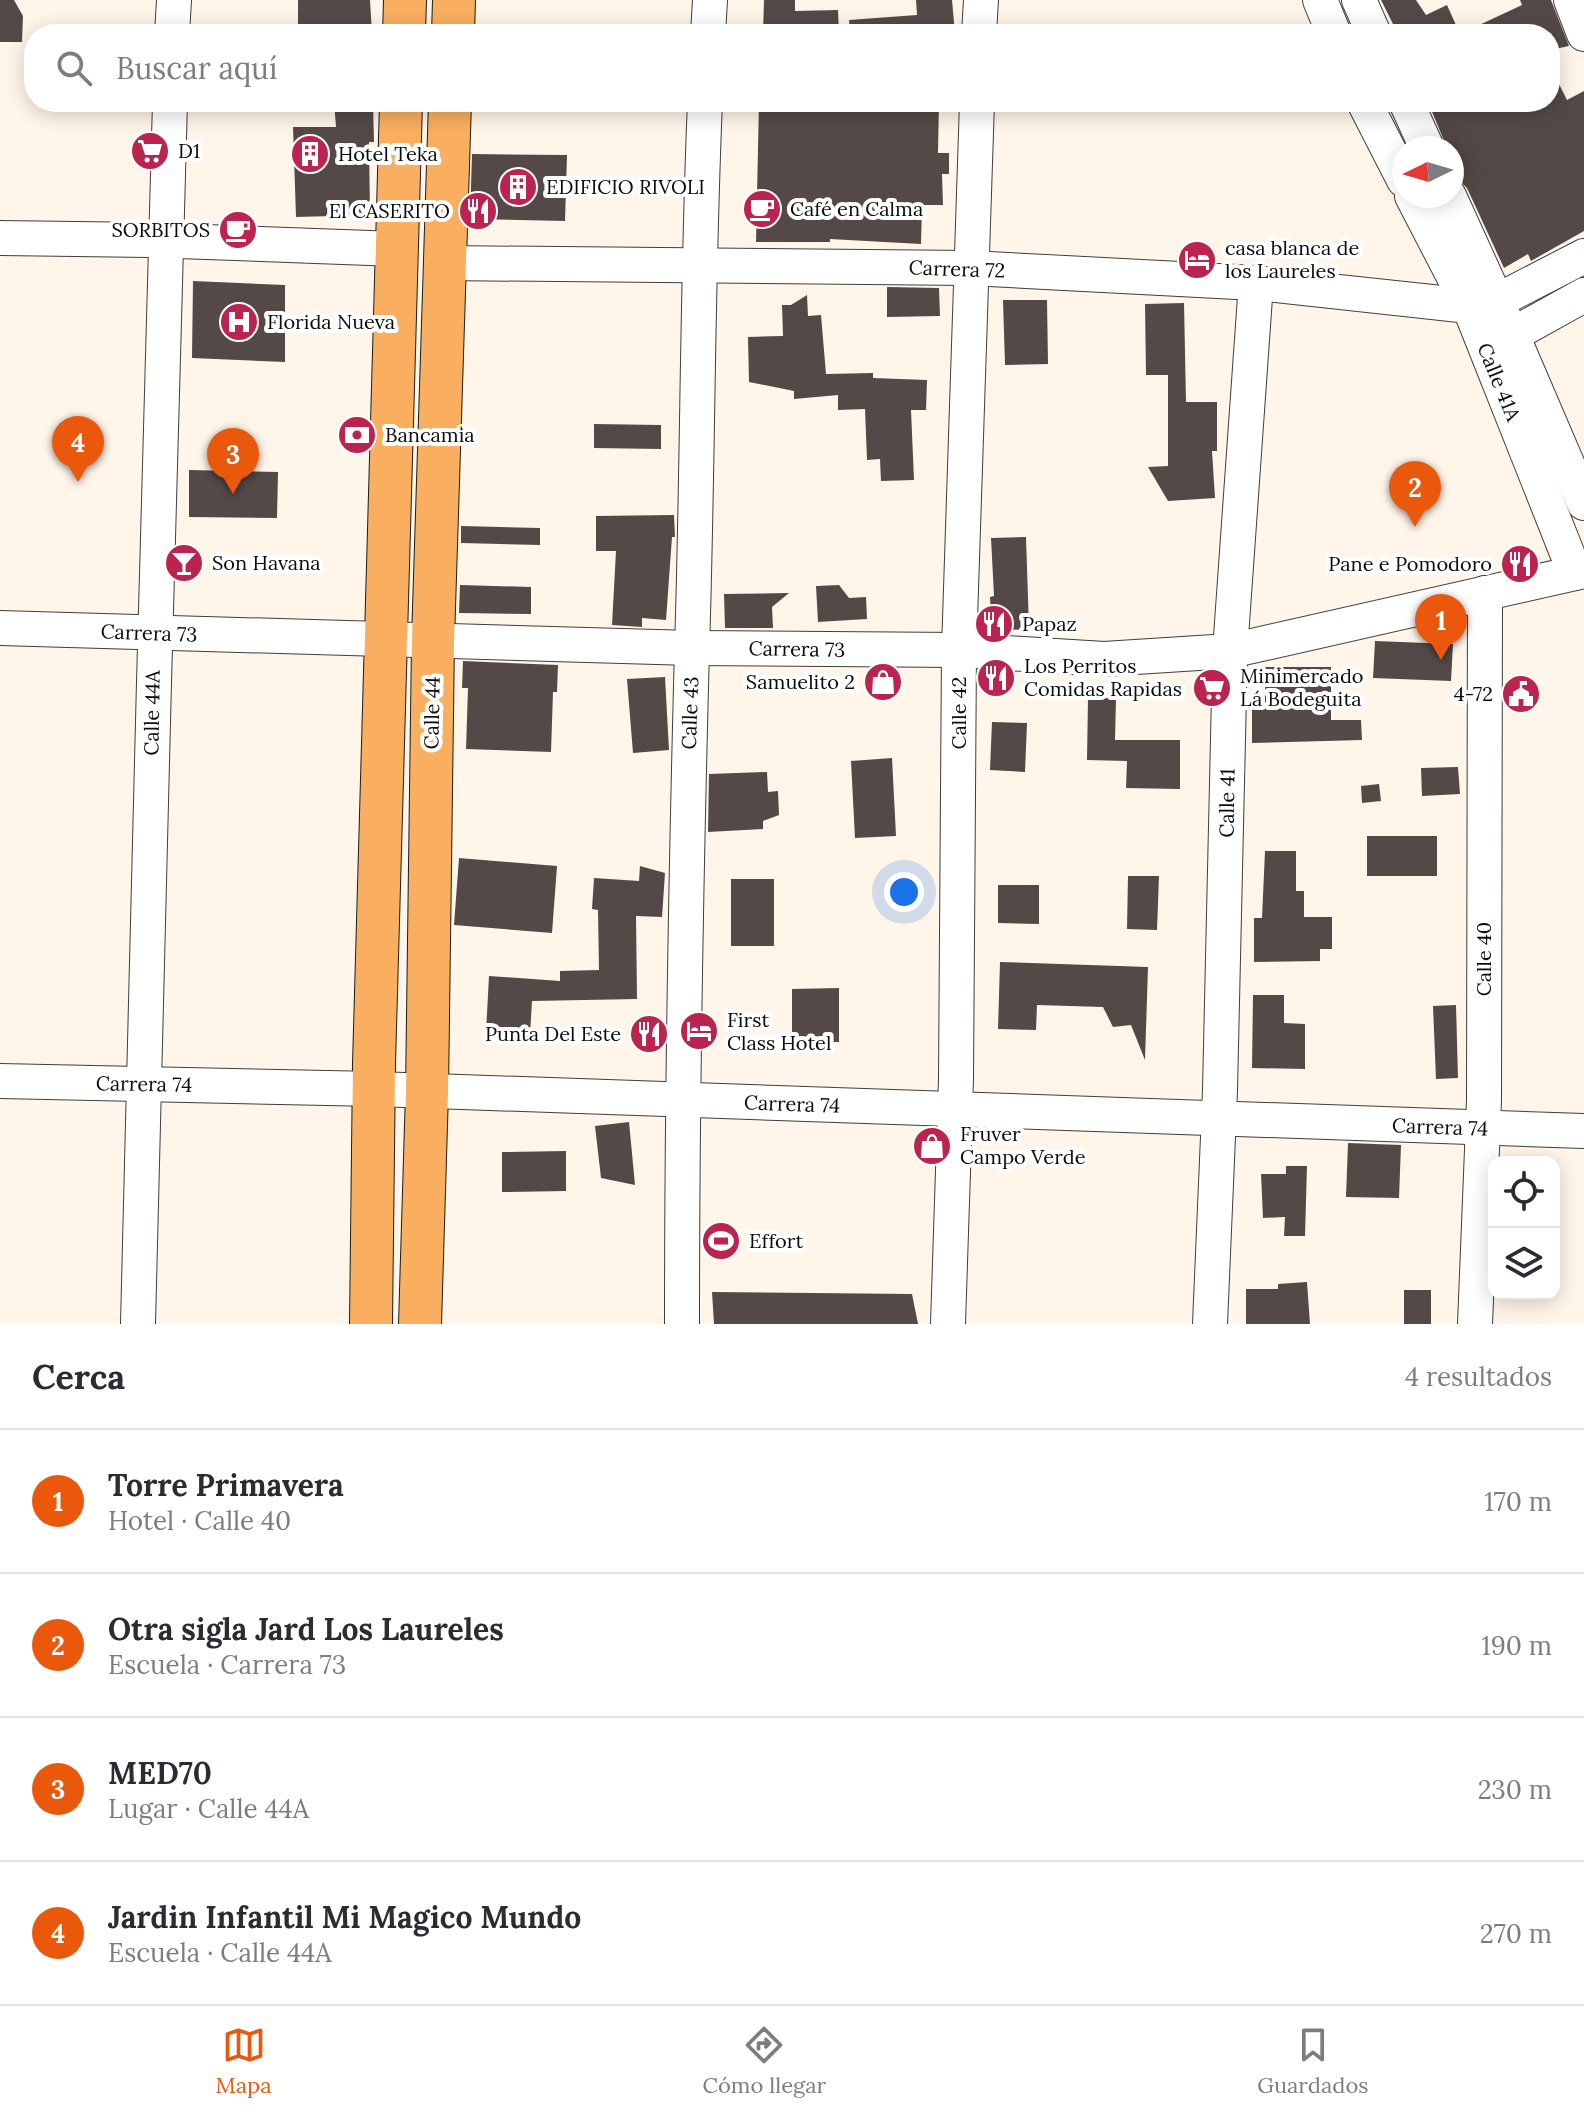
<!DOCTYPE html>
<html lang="es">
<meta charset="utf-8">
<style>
:root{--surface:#fff;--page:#f2f2f3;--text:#2b2b33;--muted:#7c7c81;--line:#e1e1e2;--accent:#ea580c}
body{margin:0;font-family:Lora,serif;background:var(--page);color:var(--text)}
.controls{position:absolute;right:24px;bottom:24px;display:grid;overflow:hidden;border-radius:16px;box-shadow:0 4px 20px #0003}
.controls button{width:72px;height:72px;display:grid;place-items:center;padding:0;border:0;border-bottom:2px solid var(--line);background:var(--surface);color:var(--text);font:40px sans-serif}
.compass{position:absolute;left:1392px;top:136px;width:72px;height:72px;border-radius:50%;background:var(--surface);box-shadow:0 4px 20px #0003;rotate:265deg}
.you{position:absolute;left:904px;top:892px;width:28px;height:28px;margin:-20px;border:6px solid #fff;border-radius:50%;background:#1a73e8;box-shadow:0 0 0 12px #1a73e833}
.badge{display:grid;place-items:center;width:52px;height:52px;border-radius:50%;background:var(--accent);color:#fff;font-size:26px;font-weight:700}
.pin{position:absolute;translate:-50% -66px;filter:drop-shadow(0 2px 4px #0008)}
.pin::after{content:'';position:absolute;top:42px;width:28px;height:24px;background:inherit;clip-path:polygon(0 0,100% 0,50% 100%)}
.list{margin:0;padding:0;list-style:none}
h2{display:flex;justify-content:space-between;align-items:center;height:104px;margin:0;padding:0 32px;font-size:34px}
h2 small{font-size:26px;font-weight:400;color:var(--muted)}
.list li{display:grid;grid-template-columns:52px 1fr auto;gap:24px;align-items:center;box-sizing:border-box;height:144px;padding:0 32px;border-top:2px solid var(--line)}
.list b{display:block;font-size:30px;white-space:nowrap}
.list p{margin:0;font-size:26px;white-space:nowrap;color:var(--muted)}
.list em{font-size:26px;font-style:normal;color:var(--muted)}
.icon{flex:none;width:44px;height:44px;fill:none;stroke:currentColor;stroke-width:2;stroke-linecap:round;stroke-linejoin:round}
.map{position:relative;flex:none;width:1584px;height:1324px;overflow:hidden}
.search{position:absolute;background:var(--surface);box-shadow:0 4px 20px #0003;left:24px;right:24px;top:24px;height:88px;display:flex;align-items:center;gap:20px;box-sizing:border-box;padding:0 28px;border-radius:32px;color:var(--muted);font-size:30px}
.sheet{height:680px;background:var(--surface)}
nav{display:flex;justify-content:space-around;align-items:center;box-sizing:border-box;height:112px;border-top:2px solid var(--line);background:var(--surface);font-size:22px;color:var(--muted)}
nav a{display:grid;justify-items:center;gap:4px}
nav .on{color:var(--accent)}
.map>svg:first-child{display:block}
.building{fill:#544947}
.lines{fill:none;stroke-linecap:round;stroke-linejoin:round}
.minor-casing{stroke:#3e3e3e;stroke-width:36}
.major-casing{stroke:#1c1c1c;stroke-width:44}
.minor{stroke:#fff;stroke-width:34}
.major{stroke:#f9af5f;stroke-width:42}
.labels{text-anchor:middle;stroke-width:8;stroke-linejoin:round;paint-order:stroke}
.poi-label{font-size:20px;fill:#0b0b0b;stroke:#fff;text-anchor:start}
.street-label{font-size:20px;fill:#0b0b0b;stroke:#fff}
</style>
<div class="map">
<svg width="1584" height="1324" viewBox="0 0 1584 1324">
<rect width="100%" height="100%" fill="#fff5e9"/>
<g class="building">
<path d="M0,0H14L23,16L22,42H0Z"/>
<path d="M298,0H370L372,34H298Z"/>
<path d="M764,0H795V11L838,10L839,34H763Z"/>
<path d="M916,0H952L955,34H850L849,20L917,15Z"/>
<path d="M1381,0H1416L1426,15L1447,5L1460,34H1398Z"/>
<path d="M1520,0H1551L1569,46L1550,50V34H1460L1522,5Z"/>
<path d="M1550,66L1567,100L1584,91V231L1531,261L1528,254L1504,268L1467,188L1458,179L1452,164V148H1447L1428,102H1550Z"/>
<path d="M334,102H373L374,142H369L370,215L296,217L293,127H336Z"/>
<path d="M759,102H939L938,153H949V174H942L943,205H922L921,244L830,239V242H756Z"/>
<path d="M472,154L567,155L565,221L470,219Z"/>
<path d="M193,281L285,285V362L192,358Z"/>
<path d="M887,287L939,288L940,316L887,317Z"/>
<path d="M807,295L808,316L821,315L826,374L873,373V378L927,380L926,410H911L914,480L881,481L880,459L867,460L865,409L838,410V395L794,399V391L749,382L748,337L783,336L782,305H791Z"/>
<path d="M1003,300H1047L1048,364L1005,365Z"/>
<path d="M1184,303L1186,402H1217V451H1212L1215,498L1168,501L1148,467L1168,466V375H1146L1145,304Z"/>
<path d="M594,424L661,425V449L594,448Z"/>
<path d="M189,470L278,472L277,518L189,517Z"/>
<path d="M674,515L675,537H672L666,620L642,618V627L612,625L616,551H596V516Z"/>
<path d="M461,526L540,528V545L461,543Z"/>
<path d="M1026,537L1029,629L992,631L990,597L994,596L991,538Z"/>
<path d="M460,585L531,587V614L459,613Z"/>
<path d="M839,585L849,598L866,597L867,619L818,622L816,586Z"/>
<path d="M789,593L772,607L773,628H725L724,594Z"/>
<path d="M1375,641L1453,644L1451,681L1373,678Z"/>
<path d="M463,661L558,665L557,692H553L551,752L466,749L468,688H462Z"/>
<path d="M1265,667H1331V720H1361L1362,740L1252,743V704H1265Z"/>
<path d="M665,677L669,750L633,753L627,679Z"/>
<path d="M1088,698H1116L1115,740H1180V789L1126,788L1127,761L1087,760Z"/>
<path d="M992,722L1027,723L1025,772L990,770Z"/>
<path d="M892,758L896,836L855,838L851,761Z"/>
<path d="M1458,767L1460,794L1422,796L1421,768Z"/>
<path d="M767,772L768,792L778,791L779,815L763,821V829L708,832L709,774Z"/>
<path d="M1379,784L1381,801L1362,803L1361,786Z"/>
<rect x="1367" y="836" width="70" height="40"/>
<path d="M1265,851H1296V891H1304V917H1332V949H1320V961L1254,962V918H1262Z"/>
<path d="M459,858L557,866L552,933L454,925Z"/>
<path d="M640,866L665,873L662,917L636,916L637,999L532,1001L530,1035L486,1032L489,976L560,981V971L599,970L598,910L592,909L594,878L639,881Z"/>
<path d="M1128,876H1159L1157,930L1127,929Z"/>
<rect x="731" y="879" width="43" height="67"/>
<path d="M998,885H1039V924L998,923Z"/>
<path d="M1000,962L1148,967L1145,1060L1131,1025L1113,1027L1103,1007L1037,1005L1036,1030L998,1029Z"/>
<path d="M839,988V1042H792V989Z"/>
<path d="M1253,995H1284V1023L1305,1024V1069L1252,1068Z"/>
<path d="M1456,1005L1458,1078L1436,1079L1433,1006Z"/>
<path d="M629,1122L635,1185L601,1178L595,1126Z"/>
<path d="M1348,1143L1401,1145L1399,1198L1346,1197Z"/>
<path d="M566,1151V1191L502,1192V1152Z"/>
<path d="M1286,1166H1307L1305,1236H1284L1285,1217L1263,1218L1261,1174H1286Z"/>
<path d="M1307,1282L1310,1324H1246V1289H1278V1284Z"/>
<rect x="1404" y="1290" width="27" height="34"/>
<path d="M712,1292L912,1294L918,1324H714Z"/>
</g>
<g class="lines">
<g class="minor-casing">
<g id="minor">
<path d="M1320,0L1334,34"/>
<path d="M1359,0L1374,34"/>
<path d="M1571,0L1584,34"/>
<path d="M172,34L174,0"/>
<path d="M708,34L710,0"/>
<path d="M979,34L981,0"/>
<path d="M1364,102L1404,180"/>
<path d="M1406,102L1427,148"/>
<path d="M1412,196L1469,306L1575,573"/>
<path d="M1449,196L1512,335L1584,503"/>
<path d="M0,238L150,240L397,249"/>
<path d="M444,263L970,268L1256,283L1469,306L1497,301L1584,256"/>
<path d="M1512,335L1584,295"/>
<path d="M0,628L692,648L959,650L1104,659L1230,651L1584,571"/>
<path d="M0,1081L376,1089L1584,1131"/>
<path d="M138,1324C150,917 156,509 170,102"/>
<path d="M682,1324C682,1099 686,874 692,648C698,466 697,284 705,102"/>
<path d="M948,1324L956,1079L959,650L977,102"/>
<path d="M1210,1324L1220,1090L1230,651L1256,283"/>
<path d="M1475,1324L1484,1100L1485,593"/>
</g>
</g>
<g class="major-casing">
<g id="major">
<path d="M404,34L405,0"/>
<path d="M453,34L454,0"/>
<path d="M371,1324L374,1064L401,102"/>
<path d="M420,1324L427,1092L433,640L450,102"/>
</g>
</g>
<use href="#minor" class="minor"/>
<use href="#major" class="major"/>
</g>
<defs>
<g id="supermarket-disc" transform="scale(2)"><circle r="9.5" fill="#ba244f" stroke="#fff"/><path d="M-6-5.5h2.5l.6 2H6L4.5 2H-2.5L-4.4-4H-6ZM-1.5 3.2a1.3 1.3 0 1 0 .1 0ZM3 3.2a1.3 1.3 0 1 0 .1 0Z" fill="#fff"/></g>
<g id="building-disc" transform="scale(2)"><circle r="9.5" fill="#ba244f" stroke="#fff"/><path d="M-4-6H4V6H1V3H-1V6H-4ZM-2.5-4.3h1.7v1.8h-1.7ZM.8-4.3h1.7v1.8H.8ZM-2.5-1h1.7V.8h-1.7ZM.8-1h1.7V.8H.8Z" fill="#fff"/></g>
<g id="cafe-disc" transform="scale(2)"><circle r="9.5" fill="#ba244f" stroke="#fff"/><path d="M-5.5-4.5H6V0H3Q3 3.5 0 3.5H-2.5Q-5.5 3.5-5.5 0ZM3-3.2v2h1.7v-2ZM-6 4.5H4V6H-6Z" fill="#fff"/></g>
<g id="restaurant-disc" transform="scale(2)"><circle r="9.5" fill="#ba244f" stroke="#fff"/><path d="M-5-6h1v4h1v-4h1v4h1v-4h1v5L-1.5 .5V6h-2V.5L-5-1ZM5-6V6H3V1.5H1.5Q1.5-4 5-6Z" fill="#fff"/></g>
<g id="hotel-disc" transform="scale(2)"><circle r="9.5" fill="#ba244f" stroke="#fff"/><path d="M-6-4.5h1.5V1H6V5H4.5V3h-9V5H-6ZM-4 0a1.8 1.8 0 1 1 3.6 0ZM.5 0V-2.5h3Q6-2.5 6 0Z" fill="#fff"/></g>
<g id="hospital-disc" transform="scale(2)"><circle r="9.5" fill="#ba244f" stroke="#fff"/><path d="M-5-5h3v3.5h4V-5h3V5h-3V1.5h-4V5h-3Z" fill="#fff"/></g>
<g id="bank-disc" transform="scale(2)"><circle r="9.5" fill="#ba244f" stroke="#fff"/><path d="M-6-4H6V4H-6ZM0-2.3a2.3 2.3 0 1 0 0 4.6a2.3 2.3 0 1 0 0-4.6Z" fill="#fff"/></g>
<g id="bar-disc" transform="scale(2)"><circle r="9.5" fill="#ba244f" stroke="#fff"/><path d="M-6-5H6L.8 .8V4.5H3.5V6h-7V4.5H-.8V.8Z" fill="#fff"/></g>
<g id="shop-disc" transform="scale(2)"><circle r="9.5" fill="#ba244f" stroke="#fff"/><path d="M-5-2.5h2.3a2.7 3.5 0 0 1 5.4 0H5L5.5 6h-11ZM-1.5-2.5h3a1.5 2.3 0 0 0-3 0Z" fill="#fff"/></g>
<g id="civic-disc" transform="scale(2)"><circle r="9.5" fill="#ba244f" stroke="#fff"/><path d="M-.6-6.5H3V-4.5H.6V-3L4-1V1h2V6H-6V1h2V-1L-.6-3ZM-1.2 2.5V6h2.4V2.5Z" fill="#fff"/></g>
<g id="stadium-disc" transform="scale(2)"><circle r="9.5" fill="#ba244f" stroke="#fff"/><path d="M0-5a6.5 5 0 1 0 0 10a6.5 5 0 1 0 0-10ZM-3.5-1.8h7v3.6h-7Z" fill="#fff"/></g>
</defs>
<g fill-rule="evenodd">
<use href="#supermarket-disc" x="150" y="151"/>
<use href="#building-disc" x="310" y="154"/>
<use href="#building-disc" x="518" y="187"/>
<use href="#cafe-disc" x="762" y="209"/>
<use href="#restaurant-disc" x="478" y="211"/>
<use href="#cafe-disc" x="238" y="230"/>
<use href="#hotel-disc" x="1197" y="260"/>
<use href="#hospital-disc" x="239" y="322"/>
<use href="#bank-disc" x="357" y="435"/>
<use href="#bar-disc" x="184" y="563"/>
<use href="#restaurant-disc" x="1520" y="564"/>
<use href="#restaurant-disc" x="994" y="624"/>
<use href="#restaurant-disc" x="996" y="678"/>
<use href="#shop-disc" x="883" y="682"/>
<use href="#supermarket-disc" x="1212" y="688"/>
<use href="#civic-disc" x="1521" y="694"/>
<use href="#hotel-disc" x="699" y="1031"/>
<use href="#restaurant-disc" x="649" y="1034"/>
<use href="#shop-disc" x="932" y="1146"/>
<use href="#stadium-disc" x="721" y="1241"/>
</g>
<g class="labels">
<g class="poi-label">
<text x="178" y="158">D1</text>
<text x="338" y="161">Hotel Teka</text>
<text x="546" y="194">EDIFICIO RIVOLI</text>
<text x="790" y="216">Café en Calma</text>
<text x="450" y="218" text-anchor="end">El CASERITO</text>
<text x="210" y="237" text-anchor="end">SORBITOS</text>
<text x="1225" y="255">casa blanca de<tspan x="1225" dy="23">los Laureles</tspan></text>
<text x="267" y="329">Florida Nueva</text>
<text x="385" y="442">Bancamia</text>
<text x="212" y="570">Son Havana</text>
<text x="1492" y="571" text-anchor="end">Pane e Pomodoro</text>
<text x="1022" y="631">Papaz</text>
<text x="1024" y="673">Los Perritos<tspan x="1024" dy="23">Comidas Rapidas</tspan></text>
<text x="1240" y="683">Minimercado<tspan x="1240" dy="23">Lá Bodeguita</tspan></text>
<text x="855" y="689" text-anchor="end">Samuelito 2</text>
<text x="1493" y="701" text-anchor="end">4-72</text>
<text x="727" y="1027">First<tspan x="727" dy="23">Class Hotel</tspan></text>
<text x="621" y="1041" text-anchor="end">Punta Del Este</text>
<text x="960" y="1141">Fruver<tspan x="960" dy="23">Campo Verde</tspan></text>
<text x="749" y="1248">Effort</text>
</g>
<g class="street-label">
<text transform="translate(957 269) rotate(2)" y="7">Carrera 72</text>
<text transform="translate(1499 382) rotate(68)" y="7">Calle 41A</text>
<text transform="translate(149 633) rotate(2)" y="7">Carrera 73</text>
<text transform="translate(797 649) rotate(1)" y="7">Carrera 73</text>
<text transform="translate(152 713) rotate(-89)" y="7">Calle 44A</text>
<text transform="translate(432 713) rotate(-89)" y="7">Calle 44</text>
<text transform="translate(690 713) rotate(-88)" y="7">Calle 43</text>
<text transform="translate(959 713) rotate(-90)" y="7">Calle 42</text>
<text transform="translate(1227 803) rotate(-89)" y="7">Calle 41</text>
<text transform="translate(1484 959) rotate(-90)" y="7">Calle 40</text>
<text transform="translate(144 1084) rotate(1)" y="7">Carrera 74</text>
<text transform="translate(792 1104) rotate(2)" y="7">Carrera 74</text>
<text transform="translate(1440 1127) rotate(2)" y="7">Carrera 74</text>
</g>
</g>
</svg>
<div class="controls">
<button><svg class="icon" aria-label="locate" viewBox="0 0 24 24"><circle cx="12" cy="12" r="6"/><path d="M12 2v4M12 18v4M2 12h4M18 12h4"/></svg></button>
<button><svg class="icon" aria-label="layers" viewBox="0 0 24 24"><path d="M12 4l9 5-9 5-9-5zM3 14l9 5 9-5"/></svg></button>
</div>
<svg class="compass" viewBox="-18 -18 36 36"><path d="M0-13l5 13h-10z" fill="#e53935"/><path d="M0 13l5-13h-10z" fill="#7c7c81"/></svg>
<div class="you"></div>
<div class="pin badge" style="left:1441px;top:660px">1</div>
<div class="pin badge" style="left:1415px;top:527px">2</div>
<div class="pin badge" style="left:233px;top:494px">3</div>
<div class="pin badge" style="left:78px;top:482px">4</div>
<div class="search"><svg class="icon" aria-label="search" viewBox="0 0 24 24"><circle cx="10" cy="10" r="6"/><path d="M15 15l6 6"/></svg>Buscar aquí</div>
</div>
<section class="sheet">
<h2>Cerca<small>4 resultados</small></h2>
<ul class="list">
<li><span class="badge">1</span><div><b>Torre Primavera</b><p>Hotel · Calle 40</p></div><em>170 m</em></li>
<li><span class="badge">2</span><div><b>Otra sigla Jard Los Laureles</b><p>Escuela · Carrera 73</p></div><em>190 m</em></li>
<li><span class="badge">3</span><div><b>MED70</b><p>Lugar · Calle 44A</p></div><em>230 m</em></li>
<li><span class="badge">4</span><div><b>Jardin Infantil Mi Magico Mundo</b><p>Escuela · Calle 44A</p></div><em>270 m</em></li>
</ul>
</section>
<nav>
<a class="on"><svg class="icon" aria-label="map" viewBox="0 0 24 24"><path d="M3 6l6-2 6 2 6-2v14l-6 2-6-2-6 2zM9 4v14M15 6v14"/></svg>Mapa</a>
<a><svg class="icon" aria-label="directions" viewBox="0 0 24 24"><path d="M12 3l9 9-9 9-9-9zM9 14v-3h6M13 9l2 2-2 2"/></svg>Cómo llegar</a>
<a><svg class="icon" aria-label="saved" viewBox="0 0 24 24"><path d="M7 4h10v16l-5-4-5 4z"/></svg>Guardados</a>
</nav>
